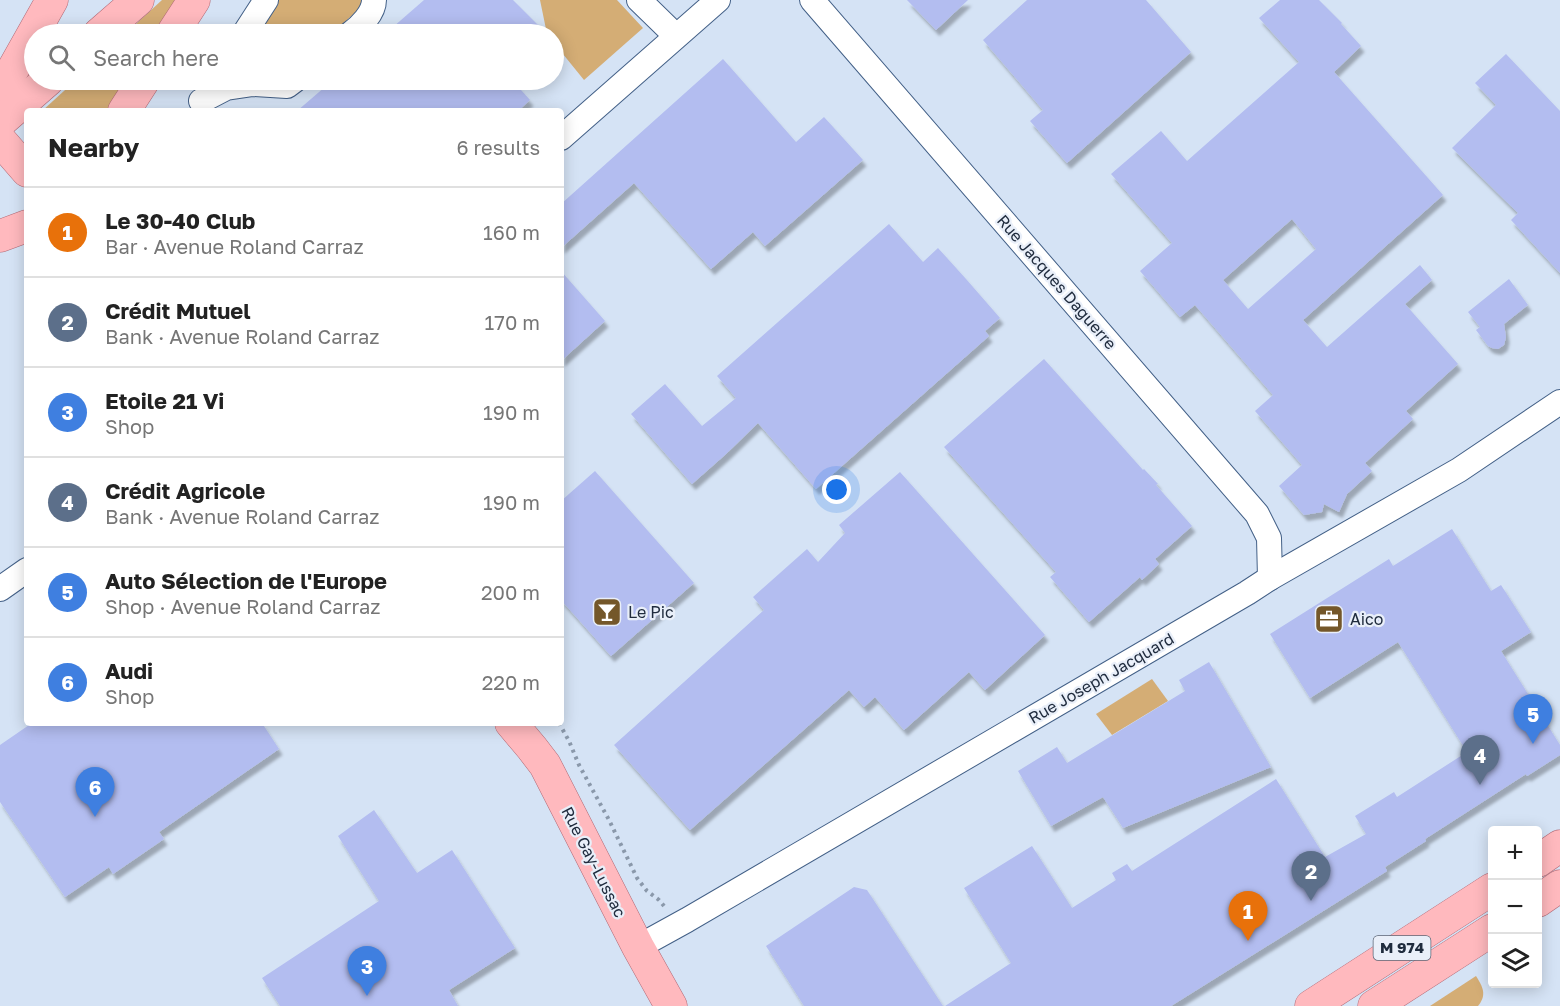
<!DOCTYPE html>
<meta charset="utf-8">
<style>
:root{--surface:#fff;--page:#f6f6f6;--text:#222;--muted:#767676;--line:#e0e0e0;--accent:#1a73e8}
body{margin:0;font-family:"Golos Text",sans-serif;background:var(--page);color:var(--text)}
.controls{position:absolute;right:18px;bottom:18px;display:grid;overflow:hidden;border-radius:6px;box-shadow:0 3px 15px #0003}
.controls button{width:54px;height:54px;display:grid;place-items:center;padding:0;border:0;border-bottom:2px solid var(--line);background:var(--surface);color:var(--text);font:30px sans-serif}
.you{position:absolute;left:837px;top:490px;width:21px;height:21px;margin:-15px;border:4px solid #fff;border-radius:50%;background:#1a73e8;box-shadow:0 0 0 9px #1a73e833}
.badge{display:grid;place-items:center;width:39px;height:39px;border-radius:50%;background:var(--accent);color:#fff;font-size:20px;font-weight:700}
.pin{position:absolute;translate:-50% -50px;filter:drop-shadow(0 2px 3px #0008)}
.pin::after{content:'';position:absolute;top:32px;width:21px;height:18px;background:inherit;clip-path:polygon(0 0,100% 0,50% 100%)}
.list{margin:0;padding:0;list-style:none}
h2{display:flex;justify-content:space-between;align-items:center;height:78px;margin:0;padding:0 24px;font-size:26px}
h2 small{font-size:20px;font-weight:400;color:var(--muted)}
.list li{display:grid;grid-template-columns:39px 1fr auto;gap:18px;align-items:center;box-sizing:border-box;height:90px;padding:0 24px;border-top:2px solid var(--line)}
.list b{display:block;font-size:22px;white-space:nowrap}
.list p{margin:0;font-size:20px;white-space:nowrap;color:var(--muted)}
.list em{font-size:20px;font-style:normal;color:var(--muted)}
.icon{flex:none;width:33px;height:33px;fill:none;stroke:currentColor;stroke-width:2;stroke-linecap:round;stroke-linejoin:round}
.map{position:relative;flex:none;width:1560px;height:1006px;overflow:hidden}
.search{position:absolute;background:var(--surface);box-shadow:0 3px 15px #0003;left:24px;top:24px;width:540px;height:66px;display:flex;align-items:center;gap:15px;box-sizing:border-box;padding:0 21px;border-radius:33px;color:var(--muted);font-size:22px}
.panel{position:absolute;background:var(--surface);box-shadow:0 3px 15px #0003;left:24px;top:108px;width:540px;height:618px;border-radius:6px}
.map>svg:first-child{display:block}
.green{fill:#d4ad75}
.building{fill:#b3bdf0;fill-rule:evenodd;filter:url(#shadow)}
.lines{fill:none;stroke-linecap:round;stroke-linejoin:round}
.minor-casing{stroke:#436087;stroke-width:26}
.major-casing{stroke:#b16975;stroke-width:33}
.path{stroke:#8a98aa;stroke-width:4;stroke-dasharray:3 4.5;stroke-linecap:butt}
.minor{stroke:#fff;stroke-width:24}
.major{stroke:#ffb9be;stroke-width:32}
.labels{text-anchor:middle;stroke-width:4.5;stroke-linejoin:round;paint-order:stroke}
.shield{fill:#e9eff9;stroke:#5c6676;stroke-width:1.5}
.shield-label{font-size:15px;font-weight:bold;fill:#202c3e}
.street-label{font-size:16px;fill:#202c3e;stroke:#e9eff9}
.poi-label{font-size:16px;fill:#202c3e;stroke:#e9eff9;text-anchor:start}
</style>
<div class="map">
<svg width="1560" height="1006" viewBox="0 0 1560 1006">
<defs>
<filter id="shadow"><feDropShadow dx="3.5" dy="6" stdDeviation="1.5" flood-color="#0004"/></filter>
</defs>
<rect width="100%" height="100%" fill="#d5e3f5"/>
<g class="green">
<path d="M162,0H181L159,34H125Z"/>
<path d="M279,0H364V5L331,34H256Z"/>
<path d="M540,0H617L643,28L584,80L554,43V34H547Z"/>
<path d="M76,80H131L111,111H42Z"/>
<path d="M1152,679L1168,701L1112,735L1096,714Z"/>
<path d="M1476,976C1483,987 1487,995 1478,1006H1430Z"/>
</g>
<g class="building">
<path d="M424,0H513L547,34H385Z"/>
<path d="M907,0H968L936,30Z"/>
<path d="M1027,0H1146L1191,52L1067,163L1030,121L1043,110L983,40Z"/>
<path d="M1280,0H1319L1342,23L1341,24L1361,46L1334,72L1443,195L1303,320L1327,347L1420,265L1432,280L1405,304L1458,364L1406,411L1413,419L1365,463L1372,471L1347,494L1339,512L1324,504L1322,512L1304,515L1279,486L1302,465L1255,411L1273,395L1195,305L1180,317L1140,271L1172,243L1111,174L1161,131L1187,161L1299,62L1259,18ZM1292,219L1316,249L1248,309L1223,280Z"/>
<path d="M1506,54L1560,111V273L1511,220L1518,213L1452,148L1496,105L1475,83Z"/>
<path d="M723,59L796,142L824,117L863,160L765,246L753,232L711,269L634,183L561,248V204Z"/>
<path d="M333,80H512L530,100L518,111H297Z"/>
<path d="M889,224L923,262L938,248L966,279L1000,318L985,331L989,336L816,489L758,423L726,454L692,484L631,414L665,384L702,426L736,398L717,376Z"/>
<path d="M561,271L605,321L561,361Z"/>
<path d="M1509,279L1528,305L1504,324L1506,337L1504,345L1498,349L1492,348L1488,346L1476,330L1480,327L1468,312Z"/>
<path d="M1044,359L1143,470L1144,469L1158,484L1156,485L1192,526L1155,559L1159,564L1142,580L1140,577L1089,622L1050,577L1056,572L944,447Z"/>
<path d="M595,471L694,583L611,656L561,600V501Z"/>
<path d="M900,472L1045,635L985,690L969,672L904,730L875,697L864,707L849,690L690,830L614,745L764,610L753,597L807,549L818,562L845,533L839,525Z"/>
<path d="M1452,529L1491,591L1501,585L1531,632L1501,651L1560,745V755L1527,776L1526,774L1425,839L1426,841L1385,867L1387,871L1171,1006H945L1011,963L964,888L1032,846L1072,908L1116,880L1112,873L1127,864L1132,871L1276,779L1325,857L1366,834L1355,816L1394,792L1397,797L1467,752L1398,642L1310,698L1270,634L1389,559L1393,566Z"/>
<path d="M1209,662L1271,767L1123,828L1103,797L1051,826L1018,771L1057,747L1067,763L1185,691L1179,680Z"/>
<path d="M32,723H262L279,749L159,832L164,839L113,874L109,867L65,897L0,802V745Z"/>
<path d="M374,810L417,873L452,850L515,948L449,990L458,1006H280L262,978L379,901L338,836Z"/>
<path d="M854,887L867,890L943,1006H804L766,946Z"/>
</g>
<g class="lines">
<g class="minor-casing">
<g id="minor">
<path d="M639,0L676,36"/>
<path d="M812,0L1257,514L1269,538L1270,578"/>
<path d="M244,34L266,0"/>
<path d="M350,34C360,27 374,13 374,0"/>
<path d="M201,101L226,88L253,84L287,86L295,80"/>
<path d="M561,138L718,0"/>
<path d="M0,589L27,570"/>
<path d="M638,947L687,920L1247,593L1270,578L1459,470L1560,402"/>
</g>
</g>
<g class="major-casing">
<g id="major">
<path d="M99,34L138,0"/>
<path d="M172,34L194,0"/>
<path d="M0,96L7,80L52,0"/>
<path d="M124,111L144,80"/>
<path d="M0,122L48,80"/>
<path d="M0,140L27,171"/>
<path d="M0,236L27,226"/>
<path d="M511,723L532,748L545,765L638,947L671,1006"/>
<path d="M1538,861L1560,846"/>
<path d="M1538,901L1560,886"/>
<path d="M1311,1006L1492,889"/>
<path d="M1374,1006L1492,930"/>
</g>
</g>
<path class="path" d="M559,723L569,741L579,765L609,820L637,878L647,891L659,900L664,906"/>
<use href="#minor" class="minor"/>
<use href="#major" class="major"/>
</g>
<defs>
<g id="bar-square" transform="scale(1.5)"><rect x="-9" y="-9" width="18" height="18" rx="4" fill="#74572a" stroke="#e9eff9"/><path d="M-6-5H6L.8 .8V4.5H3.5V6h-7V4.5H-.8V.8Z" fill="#fff"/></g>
<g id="office-square" transform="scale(1.5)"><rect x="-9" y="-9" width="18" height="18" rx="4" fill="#74572a" stroke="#e9eff9"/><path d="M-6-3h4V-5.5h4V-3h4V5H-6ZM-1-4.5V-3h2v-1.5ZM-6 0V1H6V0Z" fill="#fff"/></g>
</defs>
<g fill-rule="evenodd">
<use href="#bar-square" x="607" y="612"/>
<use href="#office-square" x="1329" y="619"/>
</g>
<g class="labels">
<rect class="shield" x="1373.5" y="936" width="57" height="24" rx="4.5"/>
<g class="shield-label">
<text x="1402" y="953">M 974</text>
</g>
<g class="street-label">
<text transform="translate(1057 282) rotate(49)" y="6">Rue Jacques Daguerre</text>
<text transform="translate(1101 678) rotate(-30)" y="6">Rue Joseph Jacquard</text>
<text transform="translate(594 862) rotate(63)" y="6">Rue Gay-Lussac</text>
</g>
<g class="poi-label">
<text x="628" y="618">Le Pic</text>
<text x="1350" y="625">Aico</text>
</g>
</g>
</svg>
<div class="controls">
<button>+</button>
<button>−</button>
<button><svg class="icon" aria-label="layers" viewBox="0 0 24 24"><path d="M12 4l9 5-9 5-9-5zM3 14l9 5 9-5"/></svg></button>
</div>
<div class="you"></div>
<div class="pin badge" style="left:1248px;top:941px;background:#e8710a">1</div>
<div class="pin badge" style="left:1311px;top:901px;background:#5c6f8a">2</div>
<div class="pin badge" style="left:367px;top:996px;background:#3f7fe0">3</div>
<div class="pin badge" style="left:1480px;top:785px;background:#5c6f8a">4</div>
<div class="pin badge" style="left:1533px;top:744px;background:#3f7fe0">5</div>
<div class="pin badge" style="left:95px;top:817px;background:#3f7fe0">6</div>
<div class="search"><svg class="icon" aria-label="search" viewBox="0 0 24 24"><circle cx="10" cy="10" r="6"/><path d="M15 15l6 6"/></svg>Search here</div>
<section class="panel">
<h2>Nearby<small>6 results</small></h2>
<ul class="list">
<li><span class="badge" style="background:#e8710a">1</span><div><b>Le 30-40 Club</b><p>Bar · Avenue Roland Carraz</p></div><em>160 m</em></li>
<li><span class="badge" style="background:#5c6f8a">2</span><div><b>Crédit Mutuel</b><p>Bank · Avenue Roland Carraz</p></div><em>170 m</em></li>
<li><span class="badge" style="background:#3f7fe0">3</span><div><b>Etoile 21 Vi</b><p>Shop</p></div><em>190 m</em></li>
<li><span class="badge" style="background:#5c6f8a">4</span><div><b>Crédit Agricole</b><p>Bank · Avenue Roland Carraz</p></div><em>190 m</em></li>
<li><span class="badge" style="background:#3f7fe0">5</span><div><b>Auto Sélection de l'Europe</b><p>Shop · Avenue Roland Carraz</p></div><em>200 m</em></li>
<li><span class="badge" style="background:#3f7fe0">6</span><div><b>Audi</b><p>Shop</p></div><em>220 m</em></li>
</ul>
</section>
</div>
